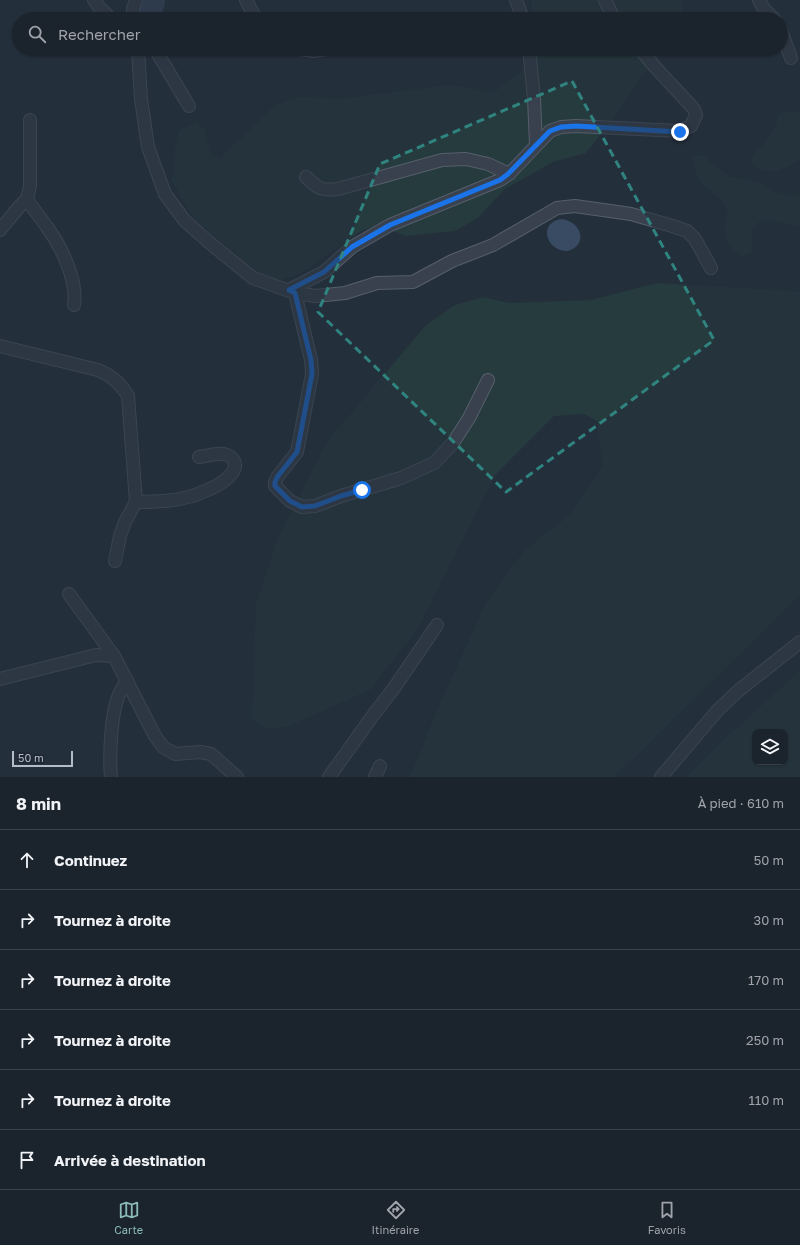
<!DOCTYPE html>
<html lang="fr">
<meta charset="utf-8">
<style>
:root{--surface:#1b232d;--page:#282f39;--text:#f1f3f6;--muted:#a0a4aa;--line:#394049;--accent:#8bbbb9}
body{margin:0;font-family:"Golos Text",sans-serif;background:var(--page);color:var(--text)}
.controls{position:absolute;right:12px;bottom:12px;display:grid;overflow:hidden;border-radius:8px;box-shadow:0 1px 3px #0004}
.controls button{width:36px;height:36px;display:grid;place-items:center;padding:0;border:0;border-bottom:1px solid var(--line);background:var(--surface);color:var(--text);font:20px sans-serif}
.scale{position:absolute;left:12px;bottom:10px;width:61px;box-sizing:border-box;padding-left:4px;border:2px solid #b4bcc8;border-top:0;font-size:11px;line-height:14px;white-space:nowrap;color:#b4bcc8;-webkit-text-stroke:3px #1d2632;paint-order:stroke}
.stop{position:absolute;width:12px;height:12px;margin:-9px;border:3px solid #1a73e8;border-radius:50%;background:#fff}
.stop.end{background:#1a73e8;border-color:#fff;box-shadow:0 1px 4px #0008}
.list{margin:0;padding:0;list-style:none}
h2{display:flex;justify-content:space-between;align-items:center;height:52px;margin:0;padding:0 16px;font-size:17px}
h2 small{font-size:13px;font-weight:400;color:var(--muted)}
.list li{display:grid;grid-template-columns:26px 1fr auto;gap:12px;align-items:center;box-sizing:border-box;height:60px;padding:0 16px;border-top:1px solid var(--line)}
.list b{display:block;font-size:15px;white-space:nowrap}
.list em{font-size:13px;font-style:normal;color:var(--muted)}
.icon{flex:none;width:22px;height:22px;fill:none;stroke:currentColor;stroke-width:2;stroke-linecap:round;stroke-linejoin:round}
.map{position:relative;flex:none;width:800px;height:777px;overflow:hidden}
.search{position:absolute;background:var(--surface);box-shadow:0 1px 3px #0004;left:12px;right:12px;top:12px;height:44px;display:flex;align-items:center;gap:10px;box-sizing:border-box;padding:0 14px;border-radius:22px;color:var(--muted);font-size:15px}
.sheet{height:412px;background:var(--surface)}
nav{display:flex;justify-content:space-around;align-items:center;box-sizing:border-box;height:56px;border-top:1px solid var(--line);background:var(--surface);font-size:11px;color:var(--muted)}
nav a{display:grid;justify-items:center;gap:2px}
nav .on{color:var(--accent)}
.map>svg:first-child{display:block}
.green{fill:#263b3d;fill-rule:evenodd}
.water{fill:#394a63}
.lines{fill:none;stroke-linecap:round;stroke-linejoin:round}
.minor-casing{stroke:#565f6b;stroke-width:14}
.minor{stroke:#38414d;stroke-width:12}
.route{stroke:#1a73e8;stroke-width:5}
.marked{fill:none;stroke:#308480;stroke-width:3;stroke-dasharray:8 5;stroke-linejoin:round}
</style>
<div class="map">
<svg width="800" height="777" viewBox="0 0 800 777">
<rect width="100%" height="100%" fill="#242f3c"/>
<g class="green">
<path d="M532,0H683L681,19H533Z"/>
<path d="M534,49H666L642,76L615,116L586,153L553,162L505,189L478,218L455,231L406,236L378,225L361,231L303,272L276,282L256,271L194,219L172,181L175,149L179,131L196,122L204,129L212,156L220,158L276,105L298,97L340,99L450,85L493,93L529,66Z"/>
<path d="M789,111L800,113V160C781,169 767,180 750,161C756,150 763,146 770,136C775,130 777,123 779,115Z"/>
<path d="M691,156H703L729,177L761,183L769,190L780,194L791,196L800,195V226L770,220L760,221L752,229V252L742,256C720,242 723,232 728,209L722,200L705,186L697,177Z"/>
<path d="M657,283L789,291L800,292V595L614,777H410L439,706L486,603L524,551L571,514L603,467L597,421L584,414L554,416L495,475L419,626L371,689L289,726L266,729L251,717L253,698L256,605L276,542L327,442L426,325L455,305L483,297L509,303L591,300Z"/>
<path d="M800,671V777H687L728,736ZM755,732H785V762H755Z"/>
</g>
<g class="water">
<path d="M139,0H165L164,8L159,19H138Z"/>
<path d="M562,219C581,222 589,244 568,251C546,252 537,222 562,219Z"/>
</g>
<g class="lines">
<g class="minor-casing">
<g id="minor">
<path d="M94,0L99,7L111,19"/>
<path d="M246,0L256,19"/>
<path d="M516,0L523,19"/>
<path d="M605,0L614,19"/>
<path d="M759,0L764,9L774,19"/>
<path d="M134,19L133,9L136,0"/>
<path d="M781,30L791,58"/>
<path d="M138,49L141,99L148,147L165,194L185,221L211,244L253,278L295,293L316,296L345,293L377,283L413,282L452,261L493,245L557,208L575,206L631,214L669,225L687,231L695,239L711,268"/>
<path d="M155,49L189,106"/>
<path d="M299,49L314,51L327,49"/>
<path d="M529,49L534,98L536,145"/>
<path d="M306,177C318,189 322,191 338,189L442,160L466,159L488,164L509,174"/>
<path d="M27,199C33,209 40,217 47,227C61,246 78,281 74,305"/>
<path d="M0,230L19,207L27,199L30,186V120"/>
<path d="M289,290L324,272L352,247L390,225L500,180L509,174L550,131L561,127L576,126L679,131L691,126L696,115L694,109L655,67L640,49"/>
<path d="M295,293L311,360L312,374L297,452L278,476L275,482V486L290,501L302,507L315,506L341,496L401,478L434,463L453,443L469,418L488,380"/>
<path d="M0,346L98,370C112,376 120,383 128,396L136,502L125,522L120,536L115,561"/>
<path d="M136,502C159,502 184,501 205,491C216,487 240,474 234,461C232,457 228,455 224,454C216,453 207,456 199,457"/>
<path d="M69,594L114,656L155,736L163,747L175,754L200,752L211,754L237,777"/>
<path d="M0,679L96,655L114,656"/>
<path d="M111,777C109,757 111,715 118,697C120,691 124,686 127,680"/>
<path d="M329,777L371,718L394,688L437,625"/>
<path d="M375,777L380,766"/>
<path d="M661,777L717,711L738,691L800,642"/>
</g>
</g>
<use href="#minor" class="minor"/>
</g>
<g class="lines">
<path class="route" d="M362,490L341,496L315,506L302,507L290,501L275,486V482L278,476L297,452L312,374L311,360L295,293L289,290L324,272L352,247L390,225L500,180L508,174L550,131L561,127L576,126L680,132"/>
</g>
<path d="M0 0H800V777H0ZM572,81L714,340L506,492L318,312L380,164Z" fill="#242f3c" fill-opacity=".55" fill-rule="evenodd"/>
<path class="marked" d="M572,81L714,340L506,492L318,312L380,164Z"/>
</svg>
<div class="controls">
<button><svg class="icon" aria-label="layers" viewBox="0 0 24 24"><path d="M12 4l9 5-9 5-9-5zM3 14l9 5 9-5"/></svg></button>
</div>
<div class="scale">50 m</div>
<div class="stop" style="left:362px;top:490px"></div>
<div class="stop end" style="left:680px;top:132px"></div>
<div class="search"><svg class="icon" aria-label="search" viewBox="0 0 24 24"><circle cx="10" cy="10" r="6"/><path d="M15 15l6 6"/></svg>Rechercher</div>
</div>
<section class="sheet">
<h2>8 min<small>À pied · 610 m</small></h2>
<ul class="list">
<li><svg class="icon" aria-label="ahead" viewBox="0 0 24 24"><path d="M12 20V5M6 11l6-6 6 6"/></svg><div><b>Continuez</b></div><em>50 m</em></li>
<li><svg class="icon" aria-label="right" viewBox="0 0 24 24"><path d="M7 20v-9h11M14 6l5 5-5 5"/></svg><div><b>Tournez à droite</b></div><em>30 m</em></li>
<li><svg class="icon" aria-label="right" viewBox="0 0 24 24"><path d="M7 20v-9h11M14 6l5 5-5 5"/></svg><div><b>Tournez à droite</b></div><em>170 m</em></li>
<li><svg class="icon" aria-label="right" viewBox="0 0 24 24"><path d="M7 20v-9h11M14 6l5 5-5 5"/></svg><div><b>Tournez à droite</b></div><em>250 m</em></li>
<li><svg class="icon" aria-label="right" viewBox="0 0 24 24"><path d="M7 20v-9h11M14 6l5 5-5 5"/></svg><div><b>Tournez à droite</b></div><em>110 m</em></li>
<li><svg class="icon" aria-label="arrive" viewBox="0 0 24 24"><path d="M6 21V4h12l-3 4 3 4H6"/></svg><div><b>Arrivée à destination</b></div></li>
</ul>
</section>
<nav>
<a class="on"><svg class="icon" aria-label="map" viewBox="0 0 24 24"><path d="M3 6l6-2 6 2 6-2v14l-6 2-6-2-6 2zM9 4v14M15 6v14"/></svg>Carte</a>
<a><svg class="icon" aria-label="directions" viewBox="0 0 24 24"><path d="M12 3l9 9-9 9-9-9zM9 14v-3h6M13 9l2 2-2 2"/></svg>Itinéraire</a>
<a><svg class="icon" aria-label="saved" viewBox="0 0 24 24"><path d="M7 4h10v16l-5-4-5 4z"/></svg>Favoris</a>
</nav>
